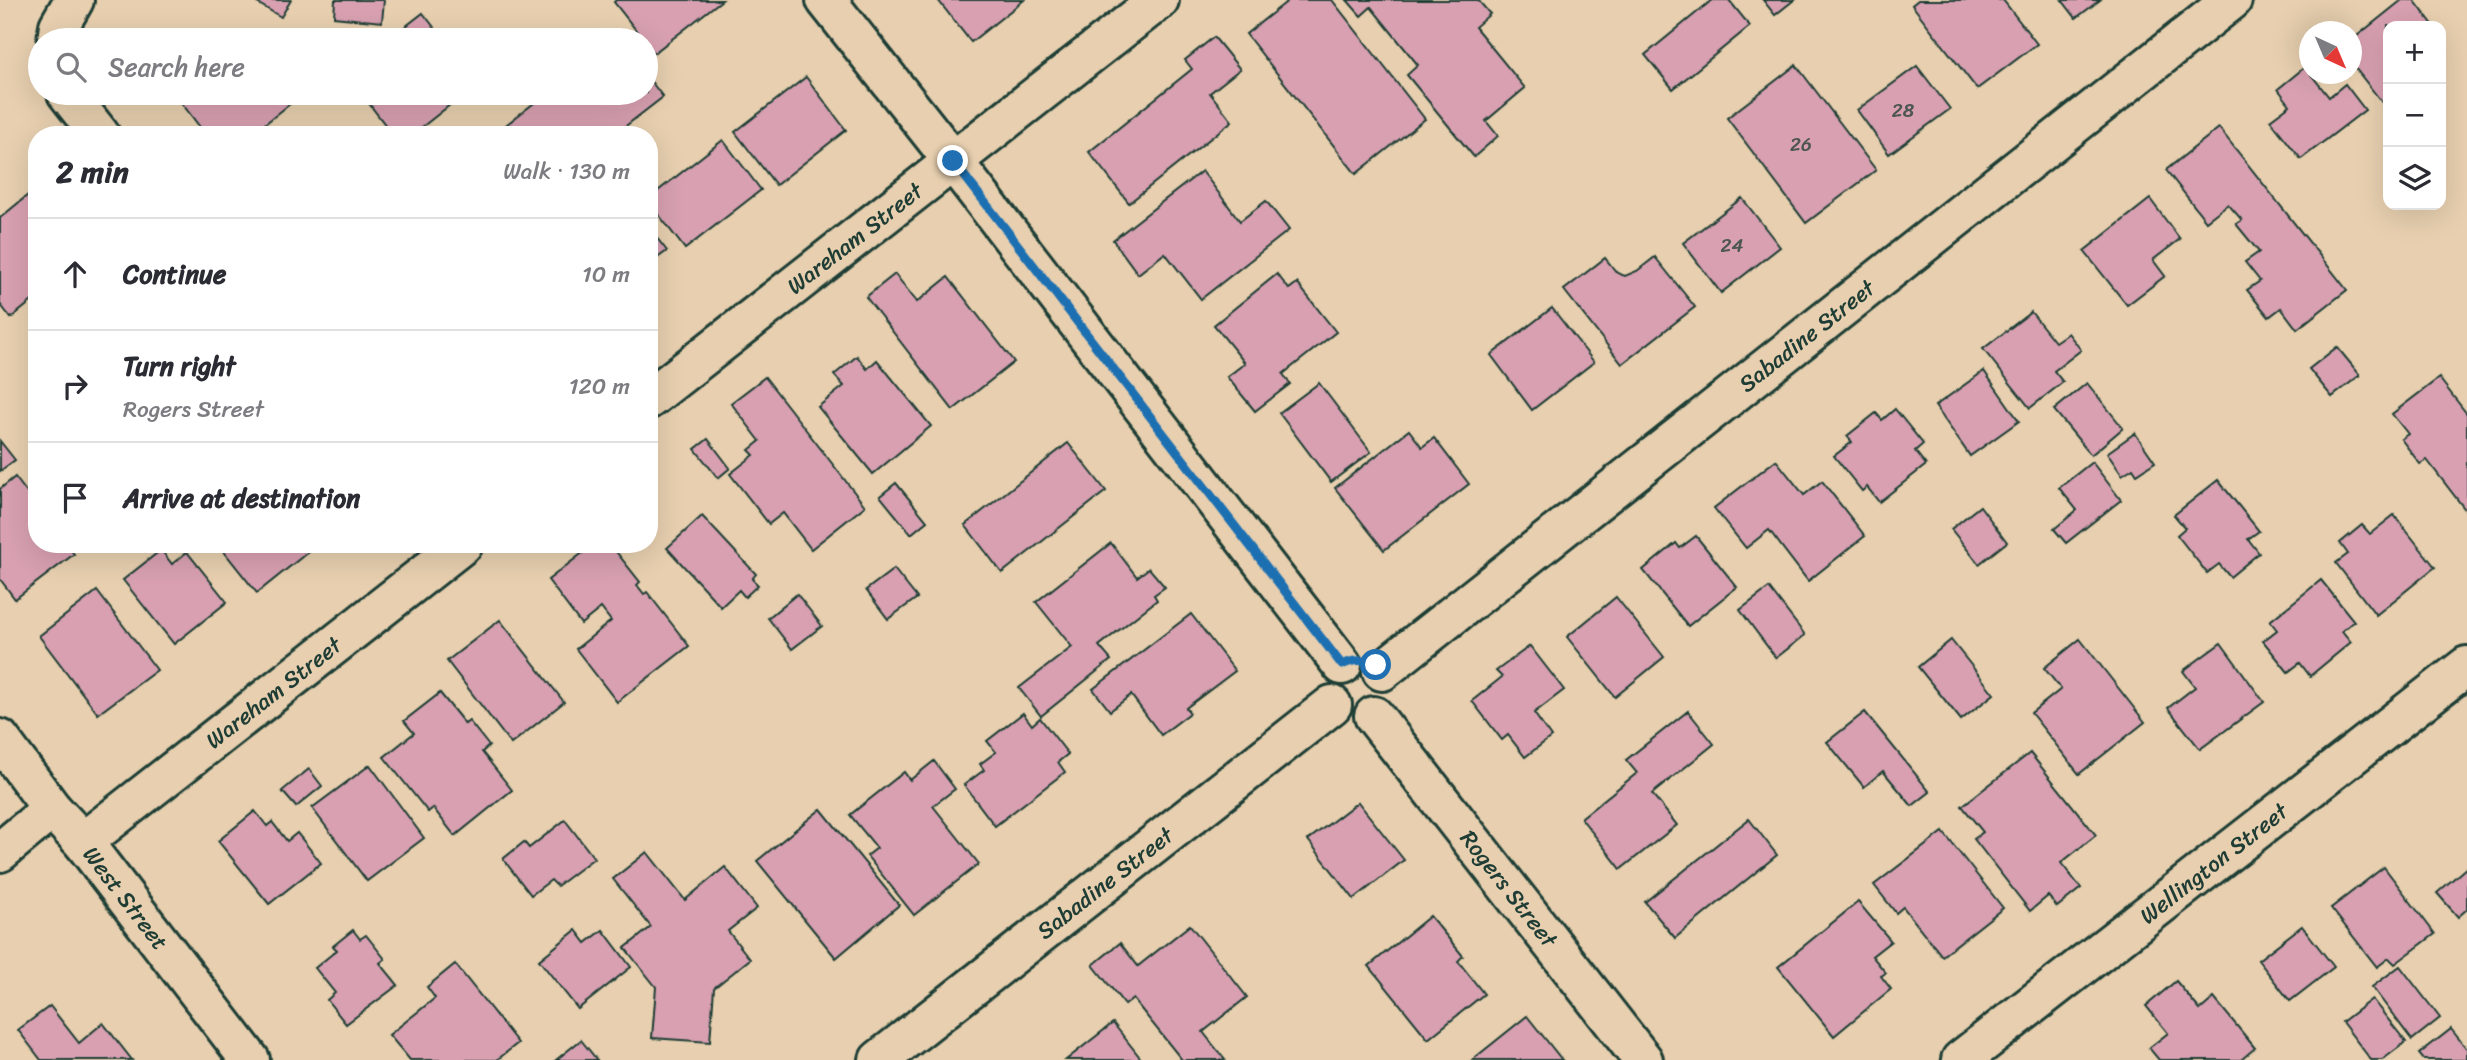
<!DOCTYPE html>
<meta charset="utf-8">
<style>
:root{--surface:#fff;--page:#f2f2f3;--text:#2b2b33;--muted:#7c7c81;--line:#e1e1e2}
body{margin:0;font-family:Sriracha,sans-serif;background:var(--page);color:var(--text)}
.controls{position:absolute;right:21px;top:21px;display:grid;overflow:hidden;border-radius:14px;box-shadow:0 7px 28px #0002}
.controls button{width:63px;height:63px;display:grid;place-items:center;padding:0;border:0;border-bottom:2px solid var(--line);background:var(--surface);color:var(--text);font:35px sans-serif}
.compass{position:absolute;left:2299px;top:21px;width:63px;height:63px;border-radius:50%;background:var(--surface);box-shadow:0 7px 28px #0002;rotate:136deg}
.stop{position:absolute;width:21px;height:21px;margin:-16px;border:5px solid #1f6fb2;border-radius:50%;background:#fff}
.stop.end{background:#1f6fb2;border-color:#fff;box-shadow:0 2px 7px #0008}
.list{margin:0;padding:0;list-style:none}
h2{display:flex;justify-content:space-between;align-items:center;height:91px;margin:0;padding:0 28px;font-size:30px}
h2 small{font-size:23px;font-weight:400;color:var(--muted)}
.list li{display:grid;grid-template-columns:46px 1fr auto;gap:21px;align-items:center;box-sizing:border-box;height:112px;padding:0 28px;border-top:2px solid var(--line)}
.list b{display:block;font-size:26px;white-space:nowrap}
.list p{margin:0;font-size:23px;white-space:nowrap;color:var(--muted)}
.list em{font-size:23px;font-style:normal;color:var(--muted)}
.icon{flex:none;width:38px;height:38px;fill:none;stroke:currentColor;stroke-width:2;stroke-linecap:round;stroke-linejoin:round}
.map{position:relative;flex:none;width:2467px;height:1060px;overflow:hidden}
.search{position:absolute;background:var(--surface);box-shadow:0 7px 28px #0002;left:28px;top:28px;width:630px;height:77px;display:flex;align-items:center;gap:18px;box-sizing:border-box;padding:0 24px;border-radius:38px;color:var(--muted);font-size:26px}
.panel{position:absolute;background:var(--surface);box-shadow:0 7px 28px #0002;left:28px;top:126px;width:630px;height:427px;border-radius:28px}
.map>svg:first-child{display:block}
.building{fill:#d8a0b1;stroke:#1f3d34;stroke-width:2}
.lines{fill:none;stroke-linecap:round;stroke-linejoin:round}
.minor-casing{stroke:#1f3d34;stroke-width:44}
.minor{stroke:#e7cfaf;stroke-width:38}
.route{stroke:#1f6fb2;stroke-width:9}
.labels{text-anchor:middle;stroke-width:5;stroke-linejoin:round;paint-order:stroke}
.number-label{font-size:19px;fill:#4d5653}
.street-label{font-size:23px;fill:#1f3d34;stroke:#e7cfaf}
</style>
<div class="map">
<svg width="2467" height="1060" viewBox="0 0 2467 1060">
<rect width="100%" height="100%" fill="#e7cfaf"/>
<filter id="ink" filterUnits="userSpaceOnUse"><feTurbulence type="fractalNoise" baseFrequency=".0143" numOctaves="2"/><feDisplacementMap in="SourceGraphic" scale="14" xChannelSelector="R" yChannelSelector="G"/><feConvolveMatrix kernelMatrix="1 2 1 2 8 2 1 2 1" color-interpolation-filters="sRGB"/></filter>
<g filter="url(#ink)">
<g class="building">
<path d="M252,0H291L281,17Z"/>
<path d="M335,0H384L382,22L334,17Z"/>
<path d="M616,0H722L654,53L614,2Z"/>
<path d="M938,0H1024L971,42Z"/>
<path d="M1289,0H1332L1425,119L1356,174L1246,34Z"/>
<path d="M1347,0H1478L1490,14L1475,27L1525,88L1486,121L1498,136L1474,157L1407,75L1418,65L1371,7L1361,16Z"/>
<path d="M1712,0H1729L1750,26L1673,89L1645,55Z"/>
<path d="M1763,0H1794L1775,15Z"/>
<path d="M1918,0H2003L2037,44L1977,89L1912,5Z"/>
<path d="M2062,0H2100L2076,18Z"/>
<path d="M2402,0H2414L2434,26H2388V110L2352,64V40Z"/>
<path d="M423,13L444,40H388Z"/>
<path d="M1214,37L1240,69L1210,93L1232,121L1129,203L1089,152L1192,69L1185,60Z"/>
<path d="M1796,65L1876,170L1806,223L1727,118Z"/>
<path d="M1917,66L1950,109L1889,154L1857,110Z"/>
<path d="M2305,67L2329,97L2345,84L2365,110L2301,159L2270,120L2290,105L2278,89Z"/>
<path d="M646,75L663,97L614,135H493L547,93H646Z"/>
<path d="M806,77L846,130L776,185L735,132Z"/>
<path d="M174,93H297L300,96L251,135H206Z"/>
<path d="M361,93H465L412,135H393Z"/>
<path d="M2219,128L2347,290L2297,329L2281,308L2269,317L2247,290L2260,281L2245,262L2259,252L2236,224L2242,220L2228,204L2206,221L2166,170Z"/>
<path d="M723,140L761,190L685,249L649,202V198Z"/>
<path d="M1202,171L1240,221L1266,201L1289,230L1201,299L1165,253L1138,274L1113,240Z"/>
<path d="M28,195L37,206V297L11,318L0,304V218Z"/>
<path d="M1742,198L1780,247L1721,293L1683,243Z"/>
<path d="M2150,199L2180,239L2153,260L2165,276L2127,305L2084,251Z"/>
<path d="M649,228L667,251L649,264Z"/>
<path d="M1655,257L1695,307L1622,364L1564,290L1605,258L1617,273L1625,276L1637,271Z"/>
<path d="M895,274L917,302L948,277L1014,362L953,410L866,297Z"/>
<path d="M1277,274L1289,289L1297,283L1336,332L1283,374L1290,384L1255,411L1227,377L1245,363L1214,325Z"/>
<path d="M1552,308L1594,362L1532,410L1491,355Z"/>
<path d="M2031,312L2055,342L2068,333L2081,350L2054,371L2063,382L2030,408L1983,349Z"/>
<path d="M2337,347L2360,375L2332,397L2309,369Z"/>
<path d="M857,356L867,369L877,360L931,426L873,474L818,407L844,386L834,375Z"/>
<path d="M1984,371L2019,421L1970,456L1935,406Z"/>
<path d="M765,377L865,506L811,549L783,513L769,524L730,474L754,455L749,450L760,441L731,403Z"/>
<path d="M2439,378L2467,414V512L2427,460L2420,464L2401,439L2408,434L2392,414Z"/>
<path d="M1319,383L1371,452L1331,482L1279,413Z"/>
<path d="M2087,383L2123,428L2091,455L2054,410Z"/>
<path d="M1895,409L1923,444L1915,451L1926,465L1879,502L1867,487L1862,491L1834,456L1852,442L1847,436L1876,413L1882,420Z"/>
<path d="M1409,430L1422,447L1434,438L1469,484L1384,550L1335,488Z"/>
<path d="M2135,433L2155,462L2137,474L2133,468L2122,475L2107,453Z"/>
<path d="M708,439L730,468L718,478L695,449Z"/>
<path d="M0,441L15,460L0,471Z"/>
<path d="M1068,443L1106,491L1002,573L965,525Z"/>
<path d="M1776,460L1804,495L1822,481L1865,536L1808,581L1769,530L1746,548L1714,508Z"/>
<path d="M2092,462L2121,500L2066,543L2054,529L2077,510L2059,488Z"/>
<path d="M15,477L37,506V544H66L74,554L15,599L0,579V489Z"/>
<path d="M2218,480L2259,531L2248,539L2259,553L2230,577L2219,564L2207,573L2177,535L2185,528L2174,515Z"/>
<path d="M896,483L927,521L911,534L880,496Z"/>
<path d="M1980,506L2007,542L1979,564L1951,529Z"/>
<path d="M2394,515L2435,567L2376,615L2336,563L2348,554L2340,543L2362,525L2370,534Z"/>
<path d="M702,516L756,574L752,579L758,585L745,597L739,590L721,607L667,548Z"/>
<path d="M1696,536L1737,587L1688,626L1643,570L1676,543L1680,548Z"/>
<path d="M1111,543L1137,577L1149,568L1165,587L1154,595L1157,600L1099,646L1111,660L1041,716L1019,688L1072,647L1036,602Z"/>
<path d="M218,544H318L257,593Z"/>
<path d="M594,544H610L640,582L637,585L644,594L647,592L689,646L617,702L576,649L611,621L601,608L581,624L548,580Z"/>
<path d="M161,550L172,564L187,552L227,602L174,644L123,580Z"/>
<path d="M894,569L917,598L888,619L866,590Z"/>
<path d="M2321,580L2354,621L2342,631L2351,642L2310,676L2300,663L2288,672L2263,641L2277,630L2270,621Z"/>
<path d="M1769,588L1805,635L1776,658L1740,610Z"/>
<path d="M97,591L157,670L98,714L39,636Z"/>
<path d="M797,594L822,626L792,649L768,618Z"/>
<path d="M1616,597L1664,657L1615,697L1567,637Z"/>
<path d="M1191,614L1235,671L1186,708L1190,713L1161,735L1131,695L1110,711L1093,689Z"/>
<path d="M500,620L564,702L511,744L447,661Z"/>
<path d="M2080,639L2145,722L2079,774L2031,713L2061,689L2044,668Z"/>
<path d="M1951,640L1994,694L1961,720L1918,667Z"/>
<path d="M2221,643L2264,702L2200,749L2168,708L2195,687L2183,671Z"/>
<path d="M1530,646L1564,690L1534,713L1551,737L1525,757L1508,735L1502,740L1472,701L1502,677L1496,671Z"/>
<path d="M440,693L465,724L469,721L489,746L482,752L512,790L455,836L433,808L428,812L384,757L414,733L404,721Z"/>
<path d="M1688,711L1714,744L1652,794L1677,825L1621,869L1581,818L1637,773L1626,760Z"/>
<path d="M1865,712L1930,792L1912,806L1883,771L1864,787L1827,742Z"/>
<path d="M1023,713L1032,725L1040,718L1068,754L1058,762L1065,772L995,826L964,785L984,770L980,764L996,752L987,741Z"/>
<path d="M2030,753L2096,835L2061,863L2081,888L2057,907L2048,896L2030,911L1974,839L1983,832L1962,806Z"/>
<path d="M934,761L955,789L933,806L979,864L914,915L867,856L877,848L850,815L904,772L910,780Z"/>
<path d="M370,765L424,838L367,881L312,808Z"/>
<path d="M309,769L322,786L296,807L282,791Z"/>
<path d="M1358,802L1404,860L1354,899L1308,840Z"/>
<path d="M821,809L899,905L836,958L757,861Z"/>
<path d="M255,811L267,826L272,822L287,841L297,833L321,863L269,904L218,841Z"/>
<path d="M1749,819L1777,855L1675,938L1645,902Z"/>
<path d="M565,820L594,858L557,886L551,880L531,895L503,859L524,842L529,848Z"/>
<path d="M1943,832L2003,908L1942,956L1903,907L1896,913L1874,885Z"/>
<path d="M647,852L685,900L725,867L757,908L728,931L750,959L714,988L710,1042L652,1038L656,987L625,948L651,927L613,879Z"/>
<path d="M2384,867L2435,934L2395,964L2389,958L2377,967L2331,908Z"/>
<path d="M2467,867V909L2458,917L2437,893Z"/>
<path d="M1858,902L1891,941L1872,956L1886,973L1881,976L1891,989L1834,1036L1778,967Z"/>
<path d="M1430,916L1463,956L1458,961L1484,994L1428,1039L1369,966Z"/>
<path d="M1190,925L1247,997L1203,1032L1225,1060H1182L1133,999L1125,1005L1093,965L1120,943L1138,966Z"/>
<path d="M2302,926L2334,967L2290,1001L2258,960Z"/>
<path d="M353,930L360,939L366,935L385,959L380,963L398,985L346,1024L327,1000L335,993L315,968L337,950L333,946Z"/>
<path d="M576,930L586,943L603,930L631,967L578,1009L539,960Z"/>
<path d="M455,964L518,1043L497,1060H410L389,1035L435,998L427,987Z"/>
<path d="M2400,966L2440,1018L2412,1040L2372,987Z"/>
<path d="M2176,981L2200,1010L2214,998L2255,1048L2241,1060H2159L2149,1048L2168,1033L2146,1006Z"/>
<path d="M2372,999L2406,1042L2382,1060H2371L2342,1022Z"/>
<path d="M50,1006L79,1043L103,1023L132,1060H41L18,1030Z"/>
<path d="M1527,1016L1562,1060H1472Z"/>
<path d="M1113,1023L1142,1060H1066Z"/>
<path d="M2451,1029L2467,1049V1060H2424L2419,1054Z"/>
<path d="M581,1040L597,1060H556Z"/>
</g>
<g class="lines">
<g class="minor-casing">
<g id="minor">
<path d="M826,0L953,161L1342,665"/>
<path d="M57,40L59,26L74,0"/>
<path d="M67,93L100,135"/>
<path id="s1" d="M649,399L1159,0"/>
<path id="s2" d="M1382,671L2232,0"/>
<path id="s3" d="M1374,716L1643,1060"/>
<path id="s4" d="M0,739L52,809L83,842L250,1060"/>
<path id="s5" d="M83,842L463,544"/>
<path d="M0,852L52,809"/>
<path id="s6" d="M879,1060L1332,705"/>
<path id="s7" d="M1961,1060L2467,666"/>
</g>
</g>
<use href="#minor" class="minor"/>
</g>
</g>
<g class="lines" filter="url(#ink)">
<path class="route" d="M953,161L1342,665C1354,659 1364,659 1376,665"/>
</g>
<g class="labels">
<g class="number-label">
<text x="1903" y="117">28</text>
<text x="1801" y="151">26</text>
<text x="1732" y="252">24</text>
</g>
<g class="street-label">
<text dy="8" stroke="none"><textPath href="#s1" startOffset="261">Wareham Street</textPath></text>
<text dy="8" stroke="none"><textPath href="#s2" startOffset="541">Sabadine Street</textPath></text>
<text dy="8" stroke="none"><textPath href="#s5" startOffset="242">Wareham Street</textPath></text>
<text dy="8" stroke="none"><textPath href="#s7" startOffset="320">Wellington Street</textPath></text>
<text dy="8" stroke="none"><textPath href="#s6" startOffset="287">Sabadine Street</textPath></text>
<text dy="8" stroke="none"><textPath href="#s3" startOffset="219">Rogers Street</textPath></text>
<text dy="8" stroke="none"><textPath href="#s4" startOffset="203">West Street</textPath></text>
</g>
</g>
</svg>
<div class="controls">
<button>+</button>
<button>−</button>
<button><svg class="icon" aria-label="layers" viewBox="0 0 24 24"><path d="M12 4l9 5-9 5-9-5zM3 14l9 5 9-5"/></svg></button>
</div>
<svg class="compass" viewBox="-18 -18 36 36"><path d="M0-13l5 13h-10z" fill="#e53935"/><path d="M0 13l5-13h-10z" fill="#7c7c81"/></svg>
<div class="stop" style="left:1376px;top:665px"></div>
<div class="stop end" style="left:953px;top:161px"></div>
<div class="search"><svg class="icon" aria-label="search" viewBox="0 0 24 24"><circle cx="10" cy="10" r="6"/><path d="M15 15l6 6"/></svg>Search here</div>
<section class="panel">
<h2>2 min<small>Walk · 130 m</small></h2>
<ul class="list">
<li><svg class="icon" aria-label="ahead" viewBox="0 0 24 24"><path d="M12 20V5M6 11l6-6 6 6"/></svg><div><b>Continue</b></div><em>10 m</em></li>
<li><svg class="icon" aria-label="right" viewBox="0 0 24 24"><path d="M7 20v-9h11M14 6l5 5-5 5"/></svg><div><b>Turn right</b><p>Rogers Street</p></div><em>120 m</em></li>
<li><svg class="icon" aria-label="arrive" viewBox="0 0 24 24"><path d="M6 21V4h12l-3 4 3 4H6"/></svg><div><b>Arrive at destination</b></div></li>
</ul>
</section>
</div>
